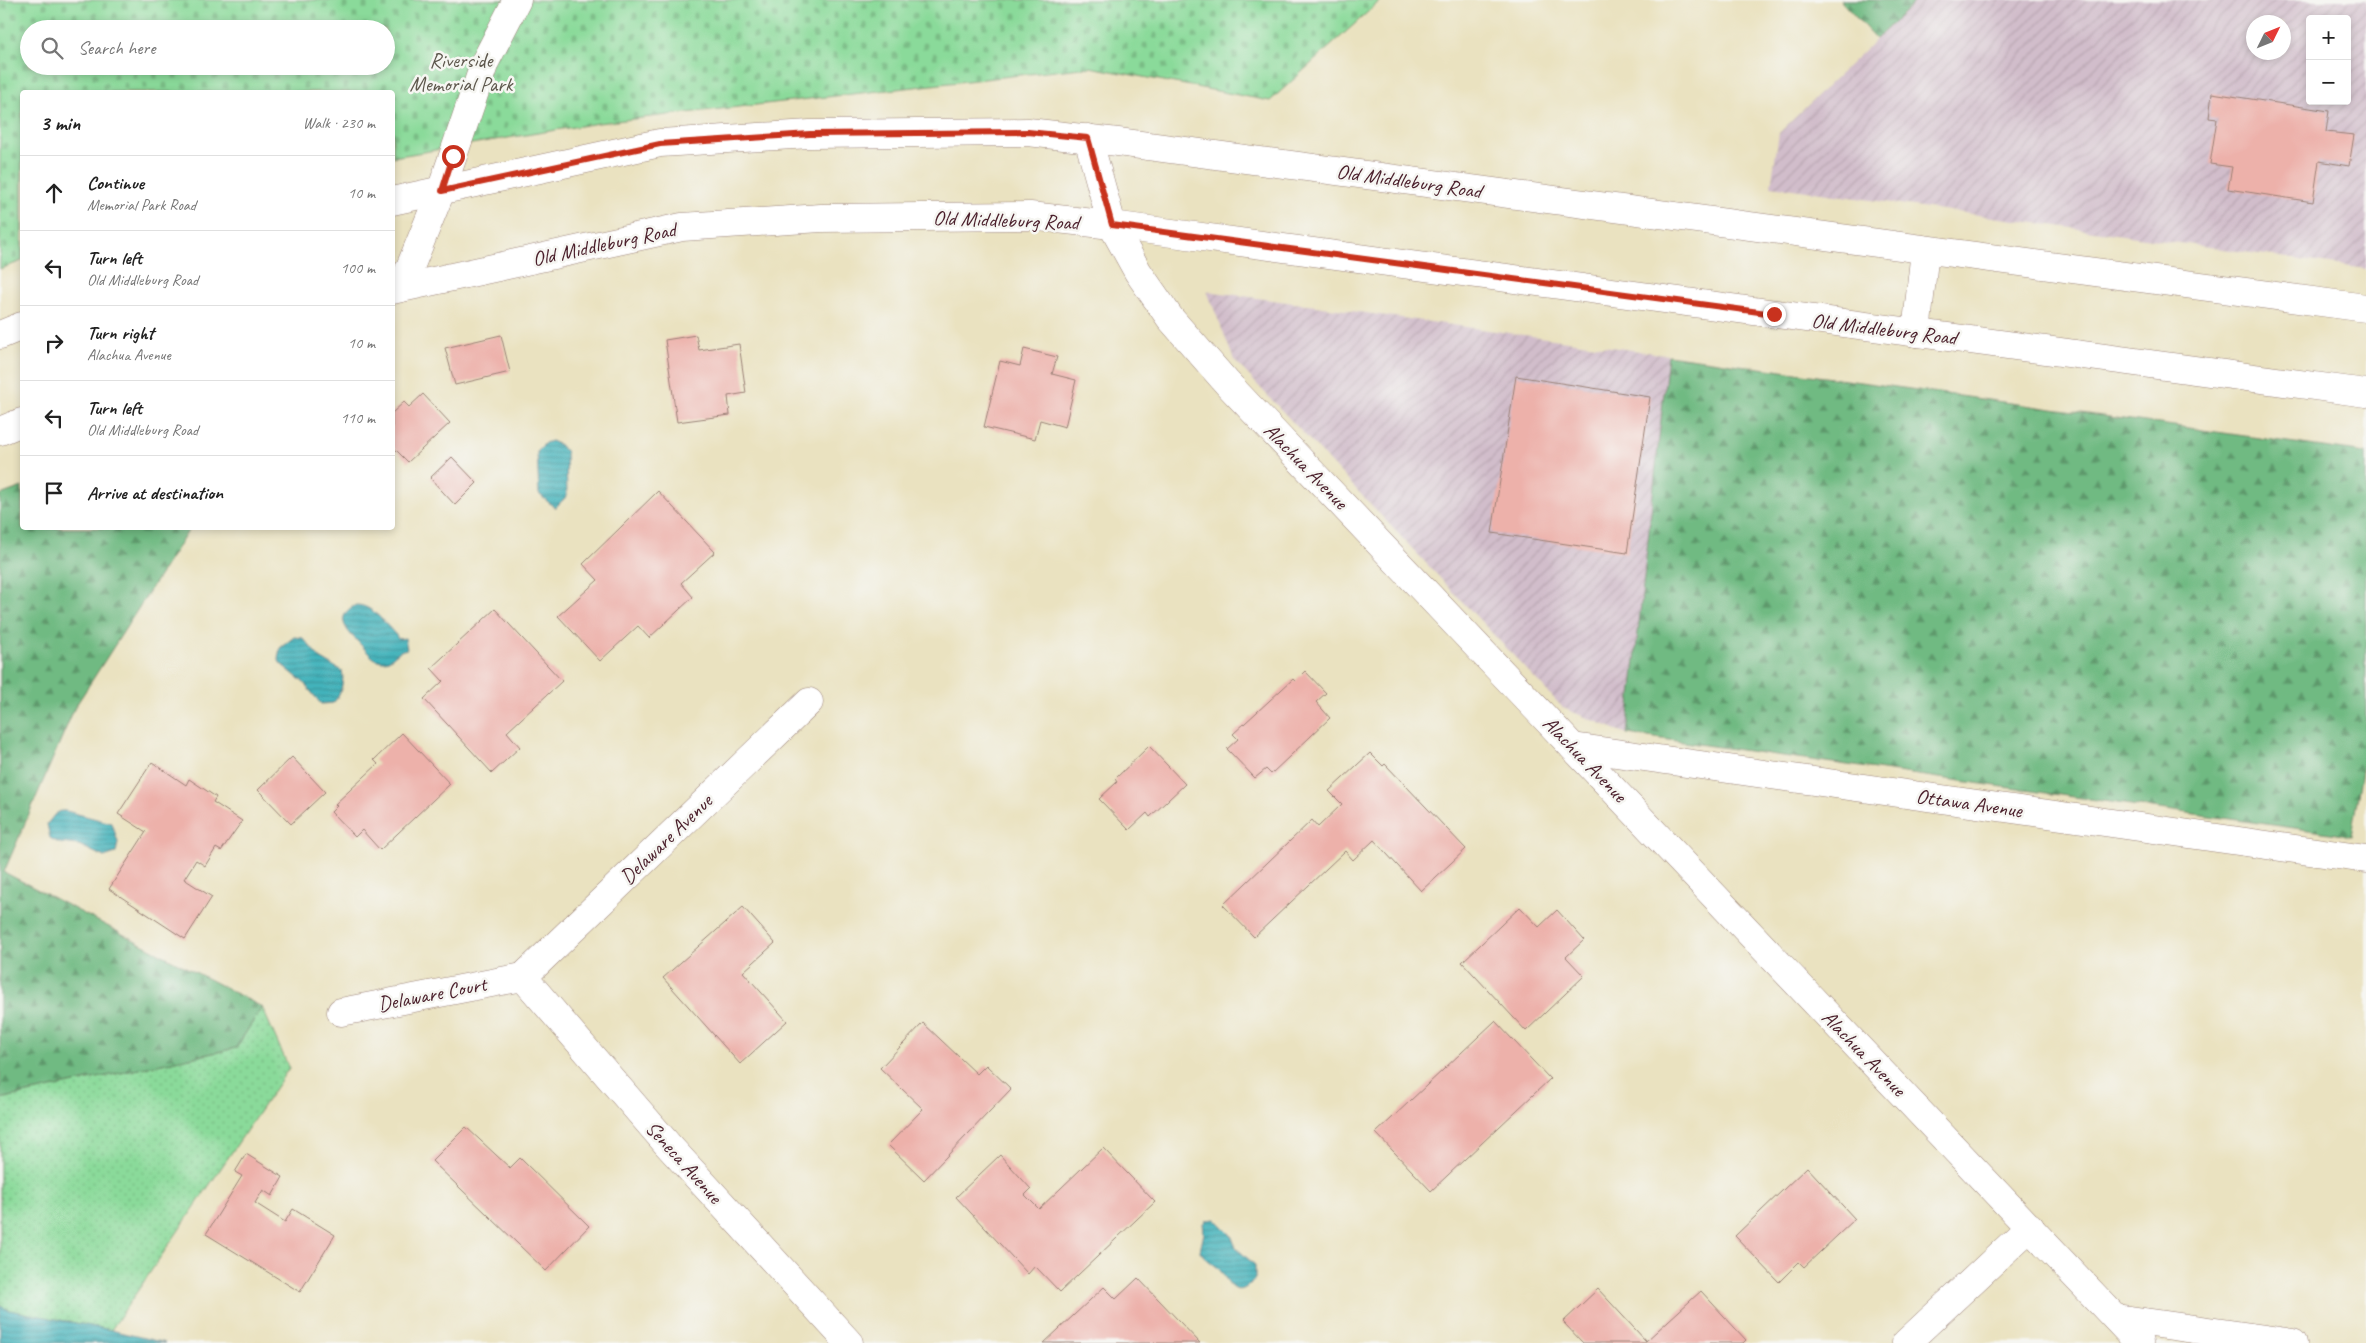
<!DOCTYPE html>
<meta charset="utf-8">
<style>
:root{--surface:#fff;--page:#f6f6f6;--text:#222;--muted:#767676;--line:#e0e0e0}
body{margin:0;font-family:Caveat,sans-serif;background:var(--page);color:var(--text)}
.controls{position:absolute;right:15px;top:15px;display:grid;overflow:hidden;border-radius:5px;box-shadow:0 2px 8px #0003}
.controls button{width:45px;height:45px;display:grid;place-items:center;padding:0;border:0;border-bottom:1px solid var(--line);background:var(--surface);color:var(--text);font:25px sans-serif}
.compass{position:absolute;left:2246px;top:15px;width:45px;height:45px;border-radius:50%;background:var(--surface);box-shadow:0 2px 8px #0003;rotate:47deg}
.stop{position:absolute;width:15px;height:15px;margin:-11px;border:4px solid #c8321e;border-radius:50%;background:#fff}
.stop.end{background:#c8321e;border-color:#fff;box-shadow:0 1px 5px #0008}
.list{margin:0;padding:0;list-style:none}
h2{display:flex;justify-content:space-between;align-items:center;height:65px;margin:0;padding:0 20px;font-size:21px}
h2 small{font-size:16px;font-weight:400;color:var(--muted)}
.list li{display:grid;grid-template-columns:32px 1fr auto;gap:15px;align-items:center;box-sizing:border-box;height:75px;padding:0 20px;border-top:1px solid var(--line)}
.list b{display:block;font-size:19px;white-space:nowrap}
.list p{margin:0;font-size:16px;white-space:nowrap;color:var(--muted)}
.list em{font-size:16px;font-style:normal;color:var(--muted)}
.icon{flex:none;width:28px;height:28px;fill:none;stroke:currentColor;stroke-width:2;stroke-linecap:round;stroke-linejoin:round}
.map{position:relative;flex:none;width:2366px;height:1343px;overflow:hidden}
.search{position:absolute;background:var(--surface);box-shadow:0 2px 8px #0003;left:20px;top:20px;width:375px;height:55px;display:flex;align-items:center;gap:12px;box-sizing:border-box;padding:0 18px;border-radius:28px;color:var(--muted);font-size:19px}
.panel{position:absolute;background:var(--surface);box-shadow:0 2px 8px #0003;left:20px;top:90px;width:375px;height:440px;border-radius:5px}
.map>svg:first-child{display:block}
.industrial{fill:url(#industrial-furrows);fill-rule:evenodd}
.grass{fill:url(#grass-dots);stroke:#6a7c62}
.forest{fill:url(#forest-firs);stroke:#5c6c56}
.cemetery{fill:url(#cemetery-stones);stroke:#6a7c62;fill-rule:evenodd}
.water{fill:url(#water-rules);stroke:#466973}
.building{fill:#edb1aa}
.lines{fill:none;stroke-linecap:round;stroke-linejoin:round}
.minor-casing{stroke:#9a8076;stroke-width:29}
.major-casing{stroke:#9a8076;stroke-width:29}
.minor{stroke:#fff;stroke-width:28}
.major{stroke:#fff;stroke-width:28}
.route{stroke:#c8321e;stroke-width:6}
.labels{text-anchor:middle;stroke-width:5;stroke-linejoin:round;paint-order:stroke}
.park-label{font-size:21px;fill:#5d574c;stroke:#f6f6f2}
.street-label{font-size:21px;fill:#4a1f2b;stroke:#f6f6f2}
</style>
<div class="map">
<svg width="2366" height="1343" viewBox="0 0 2366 1343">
<defs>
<pattern id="industrial-furrows" width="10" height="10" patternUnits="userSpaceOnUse" patternTransform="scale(1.25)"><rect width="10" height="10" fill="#d1bdcb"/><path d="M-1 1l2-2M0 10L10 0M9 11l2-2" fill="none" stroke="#b5a2ae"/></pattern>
<pattern id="grass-dots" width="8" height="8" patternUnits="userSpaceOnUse" patternTransform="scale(1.25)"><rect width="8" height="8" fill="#8ada9a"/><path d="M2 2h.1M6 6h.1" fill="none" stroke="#79bb85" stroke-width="1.8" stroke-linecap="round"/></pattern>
<pattern id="forest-firs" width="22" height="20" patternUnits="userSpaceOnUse" patternTransform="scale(1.25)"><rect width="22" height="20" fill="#6fba82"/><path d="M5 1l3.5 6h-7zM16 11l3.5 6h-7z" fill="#5d976b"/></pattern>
<pattern id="cemetery-stones" width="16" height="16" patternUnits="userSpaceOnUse" patternTransform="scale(1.25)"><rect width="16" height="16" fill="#8ada9a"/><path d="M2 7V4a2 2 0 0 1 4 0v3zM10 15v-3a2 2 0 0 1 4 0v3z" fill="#79bb85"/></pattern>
<pattern id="water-rules" width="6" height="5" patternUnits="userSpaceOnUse" patternTransform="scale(1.25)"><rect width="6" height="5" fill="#43b3bb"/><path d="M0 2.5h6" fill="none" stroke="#3a9198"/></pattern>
</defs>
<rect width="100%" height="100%" fill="#f6f6f2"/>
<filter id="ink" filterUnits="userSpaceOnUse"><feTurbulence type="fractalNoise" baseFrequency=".02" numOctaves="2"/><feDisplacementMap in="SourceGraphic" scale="10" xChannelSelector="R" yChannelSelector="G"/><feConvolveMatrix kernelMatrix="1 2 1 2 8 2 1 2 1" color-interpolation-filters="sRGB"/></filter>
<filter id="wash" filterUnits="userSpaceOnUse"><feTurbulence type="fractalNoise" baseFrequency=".0096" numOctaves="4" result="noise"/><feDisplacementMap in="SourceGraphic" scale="20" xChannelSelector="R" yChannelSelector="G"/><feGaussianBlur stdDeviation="1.12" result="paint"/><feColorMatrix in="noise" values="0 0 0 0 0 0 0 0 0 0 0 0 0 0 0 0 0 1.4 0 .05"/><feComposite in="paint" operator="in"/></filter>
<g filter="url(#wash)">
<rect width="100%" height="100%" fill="#eae2c0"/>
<g class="industrial">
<path d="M1917,0H2366V269L1771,186L1779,133ZM2310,19H2347V101H2310ZM2254,22H2284V52H2254Z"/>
<path d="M1207,291L1668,355L1627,734L1563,708L1234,360Z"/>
</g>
<path class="grass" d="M262,1007L289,1068L111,1330L9,1310L0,1306V1099L236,1048Z"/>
<g class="forest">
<path d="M1840,0H1917L1876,39Z"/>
<path d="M1668,355L2366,453V748L2351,836L1627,734Z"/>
<path d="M22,487V528H190L75,707L4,872L262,1007L236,1048L0,1099V495Z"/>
</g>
<path class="cemetery" d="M0,0H1381L1270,101L1090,67L598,123L393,157L392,92H22V261L0,269ZM29,29H386V66H29Z"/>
<g class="water">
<path d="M551,441L560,445L566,452L567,496L555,508L539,494L537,452L545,443Z"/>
<path d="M356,605C373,605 384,623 396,635L398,639L405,638L407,649C394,651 394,661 383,661C373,661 367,651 361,645C348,632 332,617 356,605Z"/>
<path d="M294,637L303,638L320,658L342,671C345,680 340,697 333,703L321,704L303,682L281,664L278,659L280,648Z"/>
<path d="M61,811H66L112,823L118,842L116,853L104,857L79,845L59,843L50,838L47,824L55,814Z"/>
<path d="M1215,1219L1231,1235L1236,1248L1255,1265V1279C1233,1305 1228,1277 1217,1267C1210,1261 1205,1259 1200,1251L1204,1233L1203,1223L1206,1220Z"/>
<path d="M0,1306L9,1310L111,1330L165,1343H0Z"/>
</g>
<g id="blocks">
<g class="building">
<path d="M2212,93L2329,111L2326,132L2354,135L2349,166L2319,161L2313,202L2228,189L2232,167L2210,164L2217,119L2209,118Z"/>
<path d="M501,335L510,372L455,385L445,348Z"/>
<path d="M696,335L699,350L739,344L746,393L728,396L730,415L677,422L665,340Z"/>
<path d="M1024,349L1057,357L1052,374L1076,380L1065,427L1040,420L1035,439L984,427L1000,361L1020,366Z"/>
<path d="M1516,376L1650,397L1627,553L1492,533Z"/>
<path d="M423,394L450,423L408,462L392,446V413L404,402L409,407Z"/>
<path d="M452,457L477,483L455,505L430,478Z"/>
<path d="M658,491L715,552L681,583L693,597L649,638L638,626L600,661L558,616L598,580L583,564Z"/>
<path d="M495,609L562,681L507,732L520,747L492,773L424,699L443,681L431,668Z"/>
<path d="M1305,671L1326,693L1316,702L1330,718L1271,774L1266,769L1255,778L1227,749L1238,739L1233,734L1293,679L1295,681Z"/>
<path d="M402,733L450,784L380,850L362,830L355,837L331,812L337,806L335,804L378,764L374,760Z"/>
<path d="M1149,746L1185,784L1150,817L1147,813L1129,830L1099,799L1117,782L1115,779Z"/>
<path d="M1370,753L1383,766L1385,764L1466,849L1421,891L1374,840L1353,860L1345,851L1254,937L1223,905L1312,820L1318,827L1342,804L1329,791Z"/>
<path d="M292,757L325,792L291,824L258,790Z"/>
<path d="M152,762L186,785L189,779L216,797L213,802L242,821L221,851L216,848L205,866L196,860L184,879L212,897L185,939L109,889L146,832L118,814Z"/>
<path d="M743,907L775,943L743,972L787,1021L740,1064L663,978Z"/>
<path d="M1520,907L1539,927L1557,910L1584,940L1566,957L1584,976L1526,1031L1462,962Z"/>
<path d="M1495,1021L1550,1079L1431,1191L1376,1133Z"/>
<path d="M923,1023L977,1074L986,1065L1011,1089L924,1180L888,1145L923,1109L880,1068Z"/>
<path d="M466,1127L510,1168L520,1158L589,1226L546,1271L432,1161Z"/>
<path d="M1103,1148L1155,1202L1060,1292L1035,1266L1028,1274L956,1197L1000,1155L1031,1189L1025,1195L1039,1209Z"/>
<path d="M246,1154L283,1177L272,1196L263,1190L255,1203L285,1222L293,1209L335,1235L300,1292L206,1234L242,1176L235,1172Z"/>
<path d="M1807,1167L1855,1219L1804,1267L1799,1262L1779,1282L1735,1236Z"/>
<path d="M1138,1278L1200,1343H1044L1104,1287L1116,1299Z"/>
<path d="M1598,1289L1646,1341L1701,1291L1746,1340L1743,1343H1583L1563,1322Z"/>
</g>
</g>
</g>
<g filter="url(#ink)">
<use href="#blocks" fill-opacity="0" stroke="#9a8076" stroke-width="1"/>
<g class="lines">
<g class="minor-casing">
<g id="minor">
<path d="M1088,138L1112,225L1138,272L1170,318L1227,383L2139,1343"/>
<path d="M402,287L441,191L485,62L517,0"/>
<path d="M1573,747L2366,859"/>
<path d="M523,977L668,1145L849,1343"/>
<path d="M523,977L809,702"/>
<path d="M341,1012L523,977"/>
<path d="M2116,1318L2293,1343"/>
<path d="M1906,1343L2030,1227"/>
</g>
</g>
<g class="major-casing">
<g id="major">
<path d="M392,201L660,143L810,134L1028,132L1118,142L2366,308"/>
<path d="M392,290L682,227L821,218L1030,216L1112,225L2366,393"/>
<path d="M1916,333L1925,250"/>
<path d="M0,335L22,326"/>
<path d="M0,431L22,422"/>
</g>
</g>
<use href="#minor" class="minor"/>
<use href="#major" class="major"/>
</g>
</g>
<g class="lines" filter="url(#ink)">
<path class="route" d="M453,156L442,191L660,144L810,134L1028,132L1088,138L1112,225L1774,314"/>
</g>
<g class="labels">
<g class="park-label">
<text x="461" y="67">Riverside<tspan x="461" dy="24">Memorial Park</tspan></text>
</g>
<g class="street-label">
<text transform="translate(1409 181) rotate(8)" y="7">Old Middleburg Road</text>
<text transform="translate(1006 220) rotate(2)" y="7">Old Middleburg Road</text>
<text transform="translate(604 244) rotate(-12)" y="7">Old Middleburg Road</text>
<text transform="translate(1884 329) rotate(7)" y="7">Old Middleburg Road</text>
<text transform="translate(1306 466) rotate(46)" y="7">Alachua Avenue</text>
<text transform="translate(1585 759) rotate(46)" y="7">Alachua Avenue</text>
<text transform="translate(1969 803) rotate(8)" y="7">Ottawa Avenue</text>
<text transform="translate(666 839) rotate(-44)" y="7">Delaware Avenue</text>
<text transform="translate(432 994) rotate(-11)" y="7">Delaware Court</text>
<text transform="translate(1864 1053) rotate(46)" y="7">Alachua Avenue</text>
<text transform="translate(684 1162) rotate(48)" y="7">Seneca Avenue</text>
</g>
</g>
</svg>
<div class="controls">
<button>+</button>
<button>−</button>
</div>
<svg class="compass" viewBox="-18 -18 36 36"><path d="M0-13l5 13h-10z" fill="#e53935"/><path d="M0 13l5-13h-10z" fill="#767676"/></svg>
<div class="stop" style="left:453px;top:156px"></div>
<div class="stop end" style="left:1774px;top:314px"></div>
<div class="search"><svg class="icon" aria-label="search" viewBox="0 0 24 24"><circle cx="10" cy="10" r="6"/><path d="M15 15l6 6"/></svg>Search here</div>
<section class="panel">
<h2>3 min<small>Walk · 230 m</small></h2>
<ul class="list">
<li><svg class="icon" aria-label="ahead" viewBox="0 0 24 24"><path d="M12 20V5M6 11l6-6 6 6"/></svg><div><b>Continue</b><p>Memorial Park Road</p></div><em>10 m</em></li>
<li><svg class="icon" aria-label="left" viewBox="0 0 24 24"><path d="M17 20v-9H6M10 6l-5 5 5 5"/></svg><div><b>Turn left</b><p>Old Middleburg Road</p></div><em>100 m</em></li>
<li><svg class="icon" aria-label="right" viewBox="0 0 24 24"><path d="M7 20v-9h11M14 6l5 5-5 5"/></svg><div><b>Turn right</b><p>Alachua Avenue</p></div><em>10 m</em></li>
<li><svg class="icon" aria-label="left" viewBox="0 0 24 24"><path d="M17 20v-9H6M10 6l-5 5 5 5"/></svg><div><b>Turn left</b><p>Old Middleburg Road</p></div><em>110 m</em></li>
<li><svg class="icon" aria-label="arrive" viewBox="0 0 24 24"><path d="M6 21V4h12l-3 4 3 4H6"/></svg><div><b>Arrive at destination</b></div></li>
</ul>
</section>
</div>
